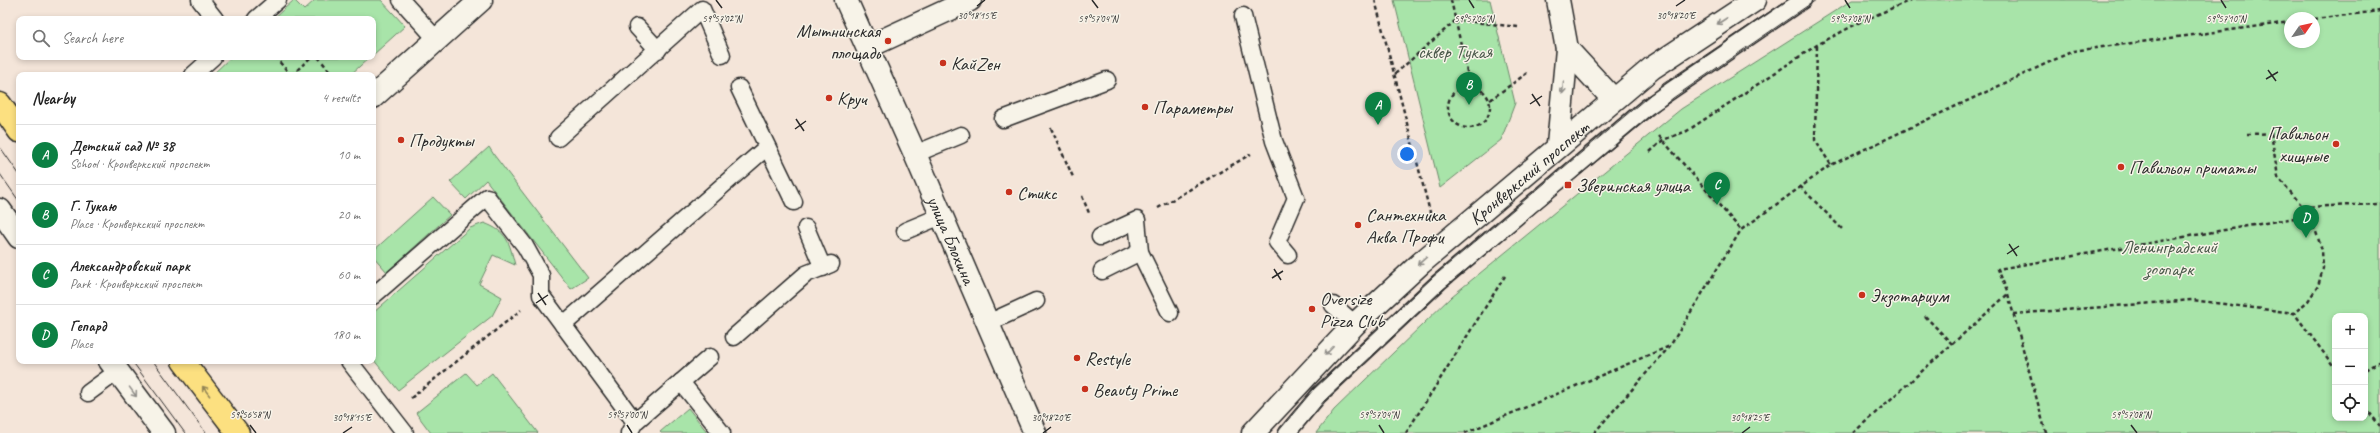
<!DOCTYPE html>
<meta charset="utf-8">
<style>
:root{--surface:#fff;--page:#f2f2f2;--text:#222;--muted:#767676;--line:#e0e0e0;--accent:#0b8043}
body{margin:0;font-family:Caveat,sans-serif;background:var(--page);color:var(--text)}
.controls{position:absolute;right:12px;bottom:12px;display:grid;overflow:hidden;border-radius:8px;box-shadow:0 2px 6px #0003}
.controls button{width:36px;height:36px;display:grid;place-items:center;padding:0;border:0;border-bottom:1px solid var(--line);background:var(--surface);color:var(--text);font:20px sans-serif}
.compass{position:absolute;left:2284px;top:12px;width:36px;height:36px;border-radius:50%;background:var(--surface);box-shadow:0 2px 6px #0003;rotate:56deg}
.you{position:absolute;left:1407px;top:154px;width:14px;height:14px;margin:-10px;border:3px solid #fff;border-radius:50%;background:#1a73e8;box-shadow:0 0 0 6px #1a73e833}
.badge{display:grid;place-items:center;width:26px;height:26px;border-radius:50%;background:var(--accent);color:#fff;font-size:13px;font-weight:700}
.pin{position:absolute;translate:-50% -33px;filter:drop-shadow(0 1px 2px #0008)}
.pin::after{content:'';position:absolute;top:21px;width:14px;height:12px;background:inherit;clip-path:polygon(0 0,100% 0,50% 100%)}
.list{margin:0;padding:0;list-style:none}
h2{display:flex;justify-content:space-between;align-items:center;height:52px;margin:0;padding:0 16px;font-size:17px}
h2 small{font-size:13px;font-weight:400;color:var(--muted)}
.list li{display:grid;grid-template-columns:26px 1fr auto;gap:12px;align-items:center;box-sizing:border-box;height:60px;padding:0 16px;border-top:1px solid var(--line)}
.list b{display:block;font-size:15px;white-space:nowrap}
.list p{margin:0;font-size:13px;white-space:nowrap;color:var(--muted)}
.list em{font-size:13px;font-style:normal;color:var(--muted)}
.icon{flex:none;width:22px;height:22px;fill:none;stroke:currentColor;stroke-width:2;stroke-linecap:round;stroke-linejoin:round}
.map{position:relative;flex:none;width:2380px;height:433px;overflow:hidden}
.search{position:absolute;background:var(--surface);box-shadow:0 2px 6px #0003;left:16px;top:16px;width:360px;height:44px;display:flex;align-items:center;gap:10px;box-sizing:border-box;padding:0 14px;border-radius:8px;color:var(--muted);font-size:15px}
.panel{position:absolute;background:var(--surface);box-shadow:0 2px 6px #0003;left:16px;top:72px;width:360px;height:292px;border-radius:8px}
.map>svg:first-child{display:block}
.green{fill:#a8e4a9;stroke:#6a886a;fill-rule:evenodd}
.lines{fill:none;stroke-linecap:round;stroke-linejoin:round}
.service-casing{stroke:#2b2b2b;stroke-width:19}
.minor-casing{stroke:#2b2b2b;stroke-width:25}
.tertiary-casing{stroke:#2b2b2b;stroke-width:25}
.secondary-casing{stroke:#2b2b2b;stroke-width:25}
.primary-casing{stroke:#2b2b2b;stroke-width:25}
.path{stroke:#2b2b2b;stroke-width:2.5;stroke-dasharray:4 3;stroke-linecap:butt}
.service{stroke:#f7f3e8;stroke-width:16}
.minor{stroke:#f7f3e8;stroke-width:22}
.tertiary{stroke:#f7f3e8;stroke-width:22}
.secondary{stroke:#f7f3e8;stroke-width:22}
.primary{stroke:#fce080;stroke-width:22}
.tram{stroke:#2b2b2b;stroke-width:1}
.oneway{stroke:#918f8a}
.oneway2{stroke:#948656}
.ticks{fill:none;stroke:#2b2b2b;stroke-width:1.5}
.poi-dot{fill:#c8321e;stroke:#f7f3e8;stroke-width:1.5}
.labels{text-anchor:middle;stroke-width:3;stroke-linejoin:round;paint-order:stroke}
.poi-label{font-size:19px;fill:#2b2b2b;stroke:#f7f3e8;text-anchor:start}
.park-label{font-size:19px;fill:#4a594a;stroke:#f7f3e8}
.street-label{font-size:19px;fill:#2b2b2b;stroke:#f7f3e8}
.ticks-label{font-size:10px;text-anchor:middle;fill:#2b2b2b;stroke:#f7f3e8;stroke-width:3;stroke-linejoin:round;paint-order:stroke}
</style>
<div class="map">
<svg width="2380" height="433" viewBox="0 0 2380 433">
<rect width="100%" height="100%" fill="#f4e5d9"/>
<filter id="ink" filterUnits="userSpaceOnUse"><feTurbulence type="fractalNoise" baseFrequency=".025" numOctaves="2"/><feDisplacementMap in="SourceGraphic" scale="8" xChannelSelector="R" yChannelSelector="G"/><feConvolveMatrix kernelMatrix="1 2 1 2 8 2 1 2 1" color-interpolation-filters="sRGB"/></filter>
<g filter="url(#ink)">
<g class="green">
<path d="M294,0L304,10L315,0H381L405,26L373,55V19H273Z"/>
<path d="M1394,0H1490L1515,103L1501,140L1440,188Z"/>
<path d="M1852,0H2380V433H1316L1334,410L1452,296L1681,109ZM2290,18H2314V42H2290ZM2335,316H2365V418H2335Z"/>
<path d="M231,57H370L350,75H212Z"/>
<path d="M489,147L494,155L588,278L571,289L486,180L466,199L450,182Z"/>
<path d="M433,197L450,215L387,272L373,256V251Z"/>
<path d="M484,223C508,232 509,242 515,265L493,255L479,284L502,297L492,316L398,390L373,359V313L470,228Z"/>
<path d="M466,373L477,385L492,373L538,433H431L416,413Z"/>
<path d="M688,408L708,433H661L660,432Z"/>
</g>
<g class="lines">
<g class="service-casing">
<g id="service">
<path d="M200,0L215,19"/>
<path d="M401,0L437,40"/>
<path d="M1243,16L1274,141L1296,198L1277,242L1288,255"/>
<path d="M256,19L278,0"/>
<path d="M637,27L658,50"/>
<path d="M193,75L213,57"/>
<path d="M739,88L794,202"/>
<path d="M1003,119L1107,80"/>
<path d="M558,138L702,9L722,55"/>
<path d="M915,154L961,135"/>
<path d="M806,228L823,268"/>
<path d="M905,231L941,216"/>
<path d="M1100,237L1137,220L1140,252L1170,313"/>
<path d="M1102,271L1140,252"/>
<path d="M373,296L487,197L525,246L541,275V295L635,422"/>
<path d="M1333,305L1355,324"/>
<path d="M988,323L1036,301"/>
<path d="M563,325L767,147"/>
<path d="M734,337L806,274L831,264"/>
<path d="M349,361L405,433"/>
<path d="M681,382L722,433"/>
<path d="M88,393L118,371"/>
<path d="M629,433L635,422L710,357"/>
<path d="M1287,433L1319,395L1439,282L1647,107L1803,0"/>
</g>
</g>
<g class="minor-casing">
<g id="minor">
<path id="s1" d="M846,0L915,154L1035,433"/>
<path d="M1558,0L1567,49L1558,145"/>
<path d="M868,47L970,0"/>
<path d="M1567,49L1613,99"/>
<path d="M373,97L481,0"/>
</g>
</g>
<g class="tertiary-casing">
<g id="tertiary">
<path id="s2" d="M1253,433L1355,324L1421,263L1652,68L1755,0"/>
</g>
</g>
<g class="secondary-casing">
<g id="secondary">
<path d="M0,210L19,237"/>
<path d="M110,361L164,433"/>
</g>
</g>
<g class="primary-casing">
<g id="primary">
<path d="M0,104L19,131"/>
<path d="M183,361L238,433"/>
</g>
</g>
<g class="path">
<path d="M1375,0L1431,216"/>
<path d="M1451,0L1470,85"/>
<path d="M2314,19L2380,11"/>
<path d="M1817,46L1815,140L1831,165"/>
<path d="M275,57L291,75"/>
<path d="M318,57L333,75"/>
<path d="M1395,74L1456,20L1518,27"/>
<path d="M292,75L311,57"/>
<circle cx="1469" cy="107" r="21"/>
<path d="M1490,100L1527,73"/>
<path d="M1051,128L1073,177"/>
<path d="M2271,133L2278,177L2303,207L2316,232L2322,250L2323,268L2318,286L2308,301L2294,313"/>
<path d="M2247,134L2293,133"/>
<path d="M1659,136L1741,230"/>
<path d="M1650,152L1663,140L1687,131L1817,45L1860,22L1911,0"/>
<path d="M1800,186L1844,231"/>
<path d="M1082,196L1089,213"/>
<path d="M2303,207L2380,204"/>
<path d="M1158,208L1251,154"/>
<path d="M2013,314L2192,300L2294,313L2335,368"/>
<path d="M1925,316L1952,344"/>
<path d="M2365,370L2380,361"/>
<path d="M411,398L521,310"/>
<path d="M2365,407L2380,426"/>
<path d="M1406,433L1505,276"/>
<path d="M1465,433L1670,346"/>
<path d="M1594,433L1670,346L1741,230L1831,165L2073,51L2290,22"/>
<path d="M1853,433L2008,294"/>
<path d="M2046,433L2008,294L1998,269L2306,216"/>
</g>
<use href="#service" class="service"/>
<use href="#minor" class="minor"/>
<use href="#tertiary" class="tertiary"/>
<use href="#secondary" class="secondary"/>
<use href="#primary" class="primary"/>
<g class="tram">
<path d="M0,147L19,174"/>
<path d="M0,174L19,201"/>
<path d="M132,361L185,433"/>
<path d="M153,361L206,433"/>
<path d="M1277,433L1313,390L1433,277L1663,84L1787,0"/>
<path d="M1298,433L1324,401L1442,290L1568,185L1673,98L1816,0"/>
</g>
</g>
<defs><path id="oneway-shaft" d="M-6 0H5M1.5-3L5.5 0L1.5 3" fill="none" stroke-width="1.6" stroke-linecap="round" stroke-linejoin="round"/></defs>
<g class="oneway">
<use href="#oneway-shaft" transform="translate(1722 21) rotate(147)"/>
<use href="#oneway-shaft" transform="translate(1563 88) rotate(95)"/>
<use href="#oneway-shaft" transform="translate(1422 261) rotate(139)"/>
<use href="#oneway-shaft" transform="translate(1329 351) rotate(134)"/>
<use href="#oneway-shaft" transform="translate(133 392) rotate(54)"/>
</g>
<use class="oneway2" href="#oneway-shaft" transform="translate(206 391) rotate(-127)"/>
</g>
<path class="ticks" d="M716,0L722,8M1092,0L1098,8M1469,0L1474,8M1845,0L1850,8M2221,0L2226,8M977,6L985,0M1676,6L1685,0M2268,70L2276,81M2266,79L2278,72M1532,94L1540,106M1530,104L1542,96M796,119L804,131M795,129L806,121M2009,244L2017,256M2007,254L2019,246M1274,269L1281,280M1272,278L1283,271M538,293L546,305M536,303L548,295M250,425L256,433M627,425L632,433M1379,425L1384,433M2131,425L2137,433M343,433L352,427M1043,433L1051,427M1742,433L1750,427"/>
<g class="poi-dot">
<circle cx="888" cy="41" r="4"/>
<circle cx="943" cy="63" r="4"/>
<circle cx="829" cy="98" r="4"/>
<circle cx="1145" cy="107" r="4"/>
<circle cx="401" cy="140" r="4"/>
<circle cx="2336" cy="144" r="4"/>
<circle cx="2121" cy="167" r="4"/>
<rect x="1564" y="181" width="8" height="8" rx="2"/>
<circle cx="1009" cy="192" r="4"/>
<circle cx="1358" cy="225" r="4"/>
<circle cx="1862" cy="295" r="4"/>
<circle cx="1312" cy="309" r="4"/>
<circle cx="1077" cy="358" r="4"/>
<circle cx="1085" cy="389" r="4"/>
</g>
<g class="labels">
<g class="poi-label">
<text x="880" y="37" text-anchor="end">Мытнинская<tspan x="880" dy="22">площадь</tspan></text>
<text x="951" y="70">КайZен</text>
<text x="837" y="105">Круч</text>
<text x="1153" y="114">Параметры</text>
<text x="2328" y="140" text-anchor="end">Павильон<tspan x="2328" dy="22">хищные</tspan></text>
<text x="409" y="147">Продукты</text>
<text x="2129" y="174">Павильон приматы</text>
<text x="1576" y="192">Зверинская улица</text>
<text x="1017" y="199">Стикс</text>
<text x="1366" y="221">Сантехника<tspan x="1366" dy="22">Аква Профи</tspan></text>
<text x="1870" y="302">Экзотариум</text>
<text x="1320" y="305">Oversize<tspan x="1320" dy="22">Pizza Club</tspan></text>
<text x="1085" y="365">Restyle</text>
<text x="1093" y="396">Beauty Prime</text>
</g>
<g class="park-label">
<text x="1455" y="58">сквер Тукая</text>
<text x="2169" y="253">Ленинградский<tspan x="2169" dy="22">зоопарк</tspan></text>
</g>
<g class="street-label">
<text dy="7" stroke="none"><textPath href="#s2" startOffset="380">Кронверкский проспект</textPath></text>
<text dy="7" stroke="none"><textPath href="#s1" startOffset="262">улица Блохина</textPath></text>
</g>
</g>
<g class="ticks-label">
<text x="977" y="19">30°18'15"E</text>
<text x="1676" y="19">30°18'20"E</text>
<text x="2226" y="22">59°57'10"N</text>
<text x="722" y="22">59°57'02"N</text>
<text x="1098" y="22">59°57'04"N</text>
<text x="1850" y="22">59°57'08"N</text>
<text x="1474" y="22">59°57'06"N</text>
<text x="250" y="418">59°56'58"N</text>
<text x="627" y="418">59°57'00"N</text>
<text x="1379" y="418">59°57'04"N</text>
<text x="2131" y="418">59°57'08"N</text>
<text x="352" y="421">30°18'15"E</text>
<text x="1051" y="421">30°18'20"E</text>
<text x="1750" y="421">30°18'25"E</text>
</g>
</svg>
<div class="controls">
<button>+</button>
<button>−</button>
<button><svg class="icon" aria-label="locate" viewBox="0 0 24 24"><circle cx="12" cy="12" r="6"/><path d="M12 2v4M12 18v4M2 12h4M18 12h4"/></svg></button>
</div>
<svg class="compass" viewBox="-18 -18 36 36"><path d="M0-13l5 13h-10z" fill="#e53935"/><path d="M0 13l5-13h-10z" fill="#767676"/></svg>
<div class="you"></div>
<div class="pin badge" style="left:1378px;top:125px">A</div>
<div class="pin badge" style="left:1469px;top:105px">B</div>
<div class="pin badge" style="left:1717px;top:205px">C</div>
<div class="pin badge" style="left:2306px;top:238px">D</div>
<div class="search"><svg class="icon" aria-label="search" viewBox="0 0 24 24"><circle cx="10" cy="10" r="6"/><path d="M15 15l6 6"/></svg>Search here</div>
<section class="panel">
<h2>Nearby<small>4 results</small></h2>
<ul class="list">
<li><span class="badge">A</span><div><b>Детский сад № 38</b><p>School · Кронверкский проспект</p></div><em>10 m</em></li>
<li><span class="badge">B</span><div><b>Г. Тукаю</b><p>Place · Кронверкский проспект</p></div><em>20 m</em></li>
<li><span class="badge">C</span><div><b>Александровский парк</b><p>Park · Кронверкский проспект</p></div><em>60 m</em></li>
<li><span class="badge">D</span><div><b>Гепард</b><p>Place</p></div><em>180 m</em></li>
</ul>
</section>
</div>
